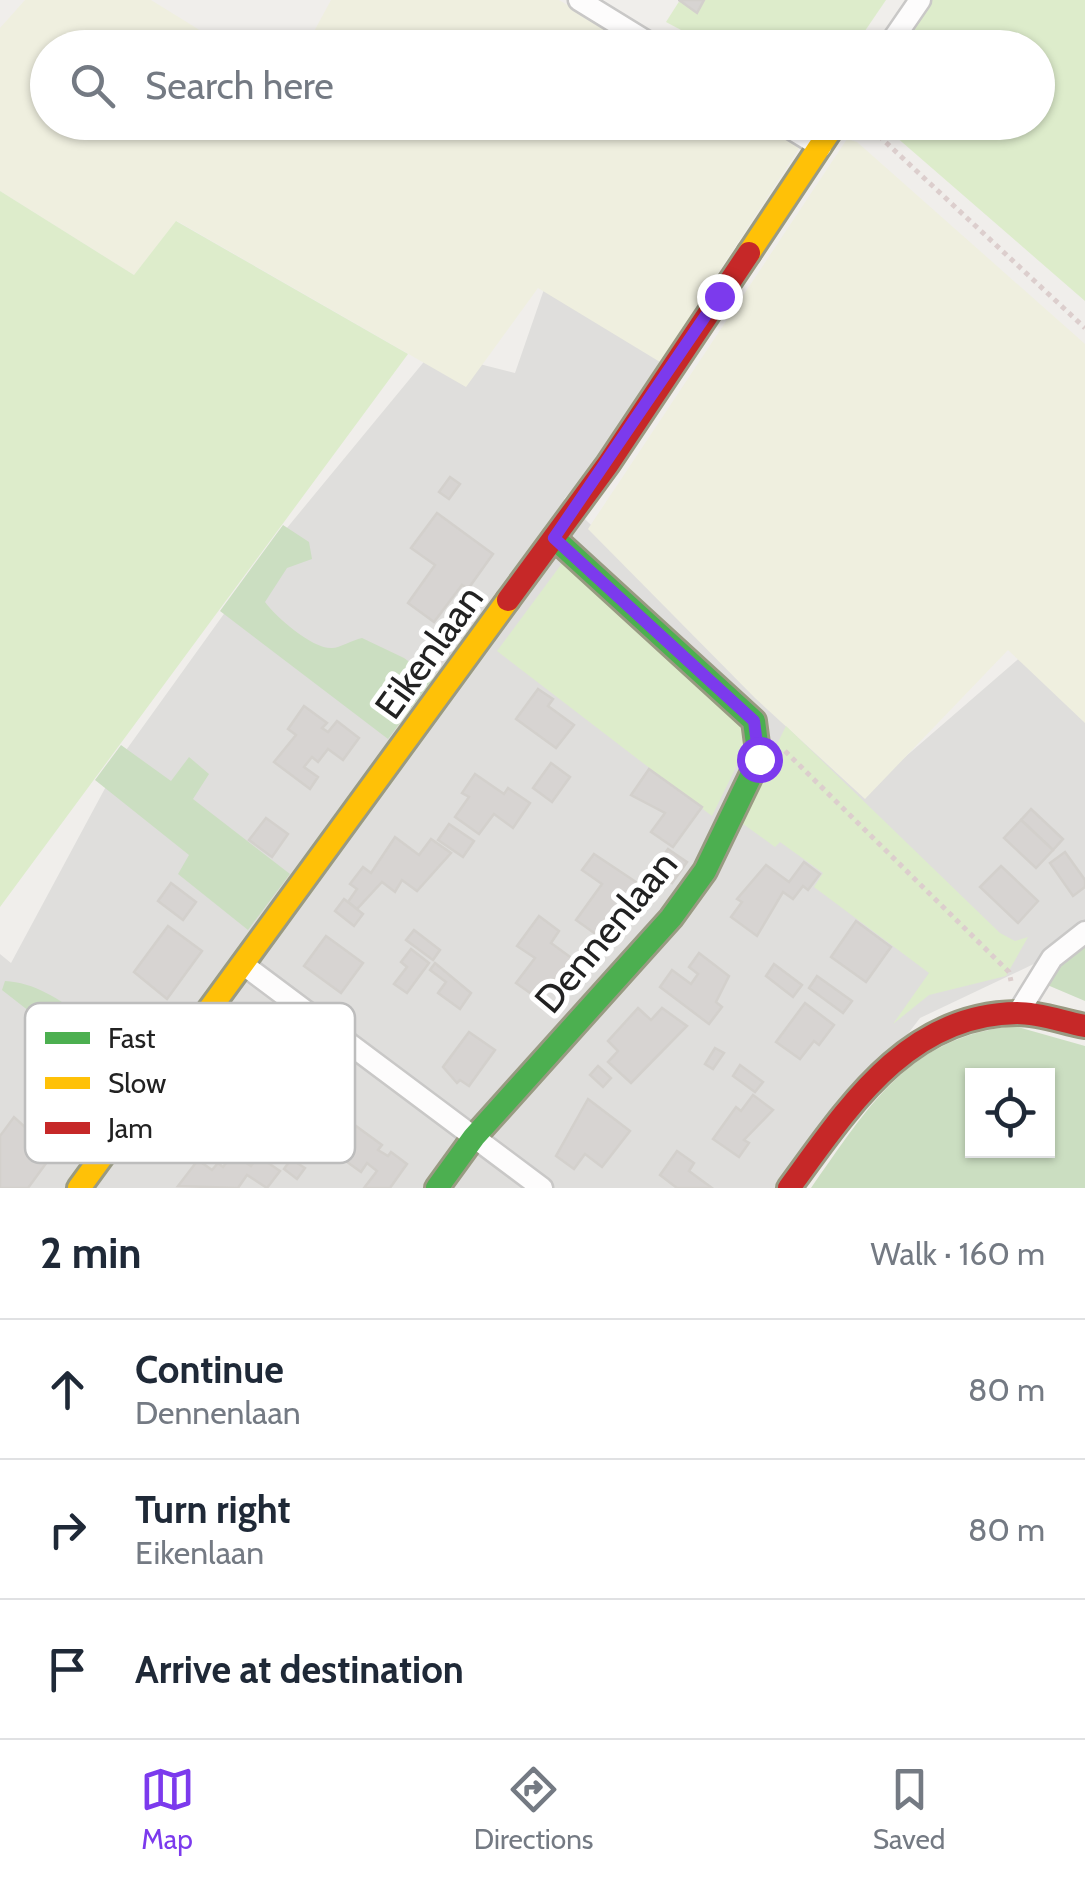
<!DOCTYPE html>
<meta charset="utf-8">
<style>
:root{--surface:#fff;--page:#f6f6f7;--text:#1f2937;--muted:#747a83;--line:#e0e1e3;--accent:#7c3aed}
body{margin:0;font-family:Cabin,sans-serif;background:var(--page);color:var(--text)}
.controls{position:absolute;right:30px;bottom:30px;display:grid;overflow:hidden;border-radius:0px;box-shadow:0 2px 8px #0004}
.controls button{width:90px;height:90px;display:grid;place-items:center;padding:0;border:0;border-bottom:2px solid var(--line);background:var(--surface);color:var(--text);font:50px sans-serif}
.stop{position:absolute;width:30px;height:30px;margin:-22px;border:8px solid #7c3aed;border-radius:50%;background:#fff}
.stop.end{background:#7c3aed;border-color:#fff;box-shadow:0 2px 10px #0008}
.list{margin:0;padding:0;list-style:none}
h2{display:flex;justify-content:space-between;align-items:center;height:130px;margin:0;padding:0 40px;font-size:42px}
h2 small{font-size:32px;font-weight:400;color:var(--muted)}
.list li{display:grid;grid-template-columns:65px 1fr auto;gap:30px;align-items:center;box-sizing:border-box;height:140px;padding:0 40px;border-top:2px solid var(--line)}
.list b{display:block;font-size:38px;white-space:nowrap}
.list p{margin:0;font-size:32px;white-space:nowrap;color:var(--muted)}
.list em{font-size:32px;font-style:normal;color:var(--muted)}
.icon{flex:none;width:55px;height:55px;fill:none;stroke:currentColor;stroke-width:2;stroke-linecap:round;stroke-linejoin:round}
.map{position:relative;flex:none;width:1085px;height:1188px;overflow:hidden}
.search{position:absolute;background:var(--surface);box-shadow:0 2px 8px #0004;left:30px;right:30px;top:30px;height:110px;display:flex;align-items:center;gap:25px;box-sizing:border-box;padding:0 35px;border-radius:55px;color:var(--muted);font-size:38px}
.sheet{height:550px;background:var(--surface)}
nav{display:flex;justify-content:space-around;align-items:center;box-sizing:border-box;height:140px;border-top:2px solid var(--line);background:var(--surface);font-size:28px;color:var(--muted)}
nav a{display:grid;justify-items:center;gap:5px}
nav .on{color:var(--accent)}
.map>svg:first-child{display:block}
.residential{fill:#dfdedc}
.farmland{fill:#efefdf}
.grass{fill:#ddeccb}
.forest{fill:#cbdec1;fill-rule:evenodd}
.building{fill:#d7d4d2;stroke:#d3d0cc;stroke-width:2.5}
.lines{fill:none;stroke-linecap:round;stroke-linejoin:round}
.street-casing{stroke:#c9c8c7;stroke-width:25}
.fast-casing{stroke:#999a82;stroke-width:28}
.slow-casing{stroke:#999a82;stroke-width:28}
.jam-casing{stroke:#999a82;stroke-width:28}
.path{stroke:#dccecd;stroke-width:5;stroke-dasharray:5 5;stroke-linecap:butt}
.street{stroke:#fdfcfc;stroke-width:20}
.fast{stroke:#4caf50;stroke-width:22}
.slow{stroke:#ffc107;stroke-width:22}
.jam{stroke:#c62828;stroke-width:22}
.route{stroke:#7c3aed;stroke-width:12}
.labels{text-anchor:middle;stroke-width:10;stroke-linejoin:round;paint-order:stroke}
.street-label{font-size:38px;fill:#222;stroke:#fff}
.key{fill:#fff;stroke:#bdbdbd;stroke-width:2.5}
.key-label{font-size:28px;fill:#222}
</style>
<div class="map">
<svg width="1085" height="1188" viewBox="0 0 1085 1188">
<rect width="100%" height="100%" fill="#f0eeeb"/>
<path class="residential" d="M551,269L680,365L564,499L867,790L1024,654L1085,705V922L1040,961L920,1018L790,1188H0V954L11,963L124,753L277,540L432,352L515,373Z"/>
<g class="farmland">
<path d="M25,0H151L227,47L48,48V122H766L802,144L660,362L538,288L466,387L177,221L134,275L0,191V28Z"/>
<path d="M331,0H559L640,47L305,48Z"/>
<path d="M847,139L857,142L1085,344V723L1008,650L865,799L755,698L588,529Z"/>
</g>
<g class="grass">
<path d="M680,0H886L854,47H713L666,22Z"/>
<path d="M929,0H1085V301L880,123L1038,122V48L898,47Z"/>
<path d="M0,191L134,275L176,221L408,354L0,907Z"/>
<path d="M563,562L744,729L748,743L712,816L497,651Z"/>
<path d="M786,726L1000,933L1015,941L1028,937L1006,976L929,995L893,1024L929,973L814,887L823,873L780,842L775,847L739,821Z"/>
</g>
<g class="forest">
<path d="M283,525L309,542L312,559L287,568L265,602C276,617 312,649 332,648C340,648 352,640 362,638L404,658L433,679L388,739L220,611Z"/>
<path d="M121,745L171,781L189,757L209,774L193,799L290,874L248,930L178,874L189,855L95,780Z"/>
<path d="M1085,930V1001L1045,984L1046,965Z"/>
<path d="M5,981C51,983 90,1025 126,1051L149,1032L166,1041L110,1116L92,1100L107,1072L2,990Z"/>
<path d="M1014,1026L1085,1046V1188H811C868,1108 907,1037 1014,1026ZM972,1076H1048V1150H972Z"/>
</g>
<g class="building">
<path d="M679,0H678H704L697,13Z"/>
<path d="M450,477L460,484L449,499L439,492Z"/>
<path d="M437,513L493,554L468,589L462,585L434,622L408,603L435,565L411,548Z"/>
<path d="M538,689L553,699L548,706L574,725L556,748L516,719Z"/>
<path d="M304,706L327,723L322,728L328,732L337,721L359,738L343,760L328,749L318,762L312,757L304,767L318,777L310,789L274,762L296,735L288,729Z"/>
<path d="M551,763L570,777L552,802L533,788Z"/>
<path d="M649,769L702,807L673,847L651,832L665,813L631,795Z"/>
<path d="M475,774L504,794L508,788L530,803L513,828L494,814L479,834L455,817L469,797L462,793Z"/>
<path d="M1031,809L1063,839L1053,850L1021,820Z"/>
<path d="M266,818L288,834L272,857L249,840Z"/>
<path d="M1021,820L1053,850L1036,868L1004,838Z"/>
<path d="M449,824L474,841L463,857L438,840Z"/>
<path d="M395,837L419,855L431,839L451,853L417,891L402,880L395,892L382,882L357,909L348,902L357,889L350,884L363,867L371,873Z"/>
<path d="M668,849L687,862L672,883L653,870Z"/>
<path d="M1065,852L1085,880V887L1073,896L1050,863Z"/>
<path d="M594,854L645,888L616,928L607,921L597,935L576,920L602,884L582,870Z"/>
<path d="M804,862L820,874L808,890L803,886L793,899L783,892L757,936L731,917L742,902L737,899L766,865L789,882Z"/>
<path d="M1001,866L1038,901L1018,923L980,887Z"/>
<path d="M171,883L196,902L183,920L158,901Z"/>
<path d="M344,899L363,914L354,926L335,911Z"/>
<path d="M539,916L559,931L551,943L577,962L564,980L558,976L540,1000L516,983L535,958L517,946Z"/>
<path d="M856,921L891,947L866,982L831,957Z"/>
<path d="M168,926L202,951L167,999L134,972Z"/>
<path d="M414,930L440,950L433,960L406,940Z"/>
<path d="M326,936L363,963L341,993L304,966Z"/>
<path d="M411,949L429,963L407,993L394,984L407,967L401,962Z"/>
<path d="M699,953L729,976L716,1002L722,1007L709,1024L660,987L672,970L691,984L698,974L689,967Z"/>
<path d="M435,963L471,993L460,1009L438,993L446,982L430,970Z"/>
<path d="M774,964L802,985L793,997L766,976Z"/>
<path d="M817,976L852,1001L843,1013L809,988Z"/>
<path d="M805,1003L834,1025L819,1045L814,1041L800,1059L776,1042Z"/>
<path d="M638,1008L651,1020L662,1008L687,1026L631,1083L608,1062L618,1051L608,1041Z"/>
<path d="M469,1032L495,1050L469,1086L460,1080L457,1083L443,1067Z"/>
<path d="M715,1048L724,1053L713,1069L705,1064Z"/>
<path d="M740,1065L763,1082L755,1092L733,1076Z"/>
<path d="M598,1066L611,1078L603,1087L590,1075Z"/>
<path d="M67,1094L86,1108L73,1126L59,1116L41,1142L55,1151L28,1188H0V1136L14,1117L37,1138Z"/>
<path d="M753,1095L773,1110L744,1140L749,1143L739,1157L713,1139L736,1107L741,1111Z"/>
<path d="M588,1099L630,1131L602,1167L585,1154L574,1169L556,1156Z"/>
<path d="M356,1126L382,1145L378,1150L388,1156L391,1152L407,1164L390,1188H364L377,1171L367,1163L361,1172L336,1154Z"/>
<path d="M677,1151L694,1163L689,1171L712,1188H677L660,1175Z"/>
<path d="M233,1154L251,1166L258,1156L280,1171L267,1188L247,1175L238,1188L178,1186L198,1160L212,1170L218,1163L223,1167Z"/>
<path d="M291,1159L305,1168L297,1179L284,1169Z"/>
</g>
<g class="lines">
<g class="street-casing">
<g id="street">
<path d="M579,0L657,48"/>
<path d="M887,48L920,0"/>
<path d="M780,122L821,147"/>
<path d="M244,965L542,1188"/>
<path d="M1018,1013L1052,958L1085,932"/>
</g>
</g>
<g class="fast-casing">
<path id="fast" d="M437,1188L474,1137L671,918L705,871L759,759L754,721L554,538"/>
</g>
<g class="slow-casing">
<g id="slow">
<path d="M749,253L836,122"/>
<path d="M79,1188L508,600"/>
</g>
</g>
<g class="jam-casing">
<g id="jam">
<path d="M508,600L608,464L749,253"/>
<path d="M789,1188C847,1109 907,1014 1017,1013C1040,1013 1063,1022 1085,1026"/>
</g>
</g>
<g class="path">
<path d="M864,122L1085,328"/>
<path d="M785,751L1009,972L1011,981"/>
</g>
<use href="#street" class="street"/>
<use href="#fast" class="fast"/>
<use href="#slow" class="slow"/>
<use href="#jam" class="jam"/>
</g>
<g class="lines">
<path class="route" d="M719,296L554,538L754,721L759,759"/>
</g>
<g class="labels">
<g class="street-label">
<text transform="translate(429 652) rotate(-54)" y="13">Eikenlaan</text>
<text transform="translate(606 932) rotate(-50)" y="13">Dennenlaan</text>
</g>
</g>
<rect x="25" y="1003" width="330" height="160" rx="15" class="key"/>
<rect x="45" y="1032" width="45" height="12" fill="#4caf50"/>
<rect x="45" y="1077" width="45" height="12" fill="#ffc107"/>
<rect x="45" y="1122" width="45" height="12" fill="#c62828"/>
<g class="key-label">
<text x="108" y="1048">Fast</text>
<text x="108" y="1093">Slow</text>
<text x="108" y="1138">Jam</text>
</g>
</svg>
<div class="controls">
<button><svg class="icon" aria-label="locate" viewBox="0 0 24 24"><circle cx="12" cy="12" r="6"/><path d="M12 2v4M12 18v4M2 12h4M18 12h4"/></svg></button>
</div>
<div class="stop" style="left:759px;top:759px"></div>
<div class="stop end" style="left:719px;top:296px"></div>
<div class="search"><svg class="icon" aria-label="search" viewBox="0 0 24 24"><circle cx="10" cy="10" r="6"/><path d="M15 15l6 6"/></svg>Search here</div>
</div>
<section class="sheet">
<h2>2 min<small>Walk · 160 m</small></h2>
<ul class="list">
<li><svg class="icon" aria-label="ahead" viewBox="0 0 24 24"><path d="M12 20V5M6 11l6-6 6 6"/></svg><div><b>Continue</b><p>Dennenlaan</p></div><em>80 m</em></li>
<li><svg class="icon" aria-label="right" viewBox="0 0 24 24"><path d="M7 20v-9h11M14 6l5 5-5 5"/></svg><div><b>Turn right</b><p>Eikenlaan</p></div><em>80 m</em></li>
<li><svg class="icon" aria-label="arrive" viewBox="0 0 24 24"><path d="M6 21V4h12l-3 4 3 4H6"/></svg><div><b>Arrive at destination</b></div></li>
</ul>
</section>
<nav>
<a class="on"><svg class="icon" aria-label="map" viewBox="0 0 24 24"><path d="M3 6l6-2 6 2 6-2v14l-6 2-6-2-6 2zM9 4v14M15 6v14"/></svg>Map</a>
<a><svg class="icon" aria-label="directions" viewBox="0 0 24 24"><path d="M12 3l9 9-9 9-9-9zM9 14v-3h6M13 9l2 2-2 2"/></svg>Directions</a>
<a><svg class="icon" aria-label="saved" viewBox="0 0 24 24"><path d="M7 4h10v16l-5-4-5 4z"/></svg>Saved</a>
</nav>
